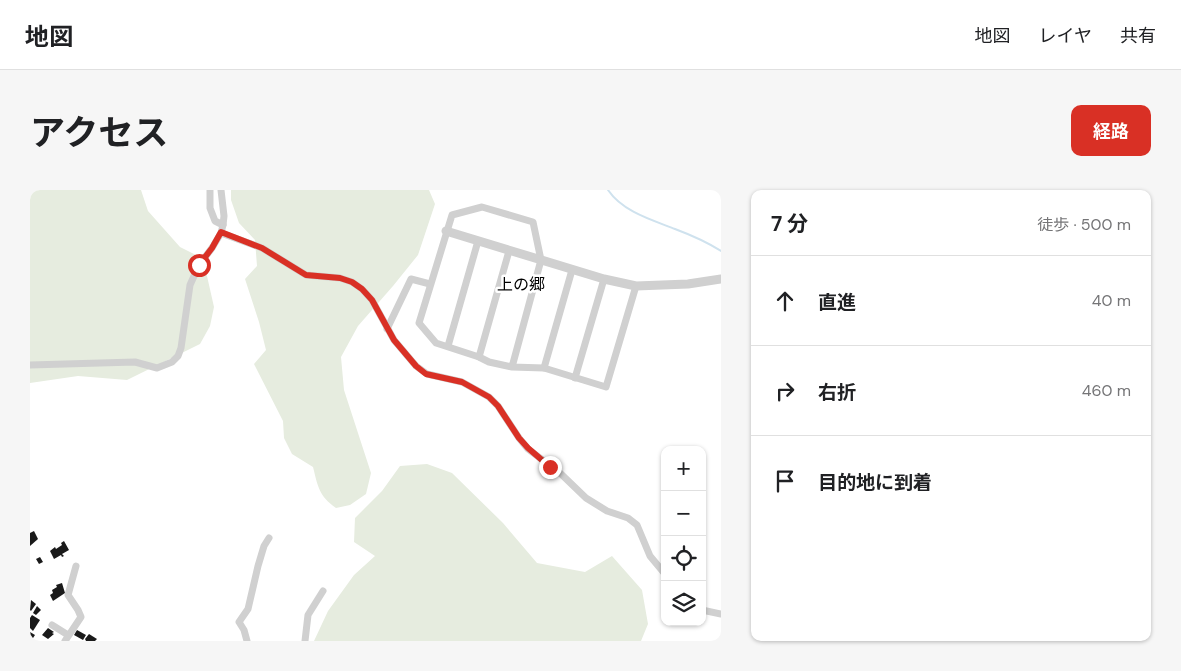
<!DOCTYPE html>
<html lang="ja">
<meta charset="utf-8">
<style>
:root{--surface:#fff;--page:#f6f6f6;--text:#202124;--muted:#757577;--line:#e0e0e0;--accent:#d93025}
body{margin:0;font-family:"DM Sans","Noto Sans JP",sans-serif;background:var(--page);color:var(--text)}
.controls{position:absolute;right:15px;bottom:15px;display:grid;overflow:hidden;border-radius:10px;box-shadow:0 1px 4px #0004}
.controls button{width:45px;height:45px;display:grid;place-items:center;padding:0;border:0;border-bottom:1px solid var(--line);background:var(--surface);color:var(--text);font:25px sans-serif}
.stop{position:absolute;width:15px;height:15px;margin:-11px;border:4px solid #d93025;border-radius:50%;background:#fff}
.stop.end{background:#d93025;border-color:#fff;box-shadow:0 1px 5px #0008}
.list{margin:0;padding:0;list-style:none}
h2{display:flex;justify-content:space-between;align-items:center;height:65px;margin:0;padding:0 20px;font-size:21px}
h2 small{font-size:16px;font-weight:400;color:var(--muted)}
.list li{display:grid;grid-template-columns:32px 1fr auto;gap:15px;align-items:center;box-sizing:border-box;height:90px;padding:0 20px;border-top:1px solid var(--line)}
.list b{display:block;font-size:19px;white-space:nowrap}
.list em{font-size:16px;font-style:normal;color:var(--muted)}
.icon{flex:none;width:28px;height:28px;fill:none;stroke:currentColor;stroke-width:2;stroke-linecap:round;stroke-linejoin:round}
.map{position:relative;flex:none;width:691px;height:451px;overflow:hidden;border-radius:10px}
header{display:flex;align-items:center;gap:30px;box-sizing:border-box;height:70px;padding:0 25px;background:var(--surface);border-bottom:1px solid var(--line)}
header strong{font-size:24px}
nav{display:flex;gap:28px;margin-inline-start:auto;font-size:18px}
.intro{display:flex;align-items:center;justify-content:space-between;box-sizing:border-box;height:120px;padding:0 30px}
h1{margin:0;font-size:35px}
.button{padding:12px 22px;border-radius:10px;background:var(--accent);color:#fff;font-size:18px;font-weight:700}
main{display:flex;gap:30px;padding:0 30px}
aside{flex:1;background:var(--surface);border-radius:10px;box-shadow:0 1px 4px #0004}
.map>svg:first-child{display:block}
.green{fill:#e6ecdf}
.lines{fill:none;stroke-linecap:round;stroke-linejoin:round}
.stream{stroke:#cfe2ee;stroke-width:2}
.building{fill:#1a1a1a}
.minor{stroke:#d0d0d0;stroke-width:7}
.tertiary{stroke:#d0d0d0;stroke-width:9}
.route{stroke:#d93025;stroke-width:6}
.labels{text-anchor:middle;stroke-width:5;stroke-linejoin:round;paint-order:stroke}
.quarter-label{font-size:16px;fill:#000;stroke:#fff}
</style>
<header>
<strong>地図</strong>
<nav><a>地図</a><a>レイヤ</a><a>共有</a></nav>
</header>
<div class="intro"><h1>アクセス</h1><a class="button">経路</a></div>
<main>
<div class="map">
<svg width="691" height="451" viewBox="0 0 691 451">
<rect width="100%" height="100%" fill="#fff"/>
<g class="green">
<path d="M0,0H111L118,21L150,57L168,66L177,86L184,117L180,136L170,154L97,190L48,186L0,193Z"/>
<path d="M201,0H399L405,14L388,65L363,96L328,136L311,167L314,200L341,283L336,304L320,315L306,318C289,306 288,297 283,277L262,264L254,248L253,231L224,174L236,160L229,132L215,89L227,76L225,50L209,33L201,10Z"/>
<path d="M397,274L422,283L473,333L507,373L555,382L582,366L612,400L618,434L611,451H284L298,421L324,385L345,366L324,352L325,328L352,301L370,276Z"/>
</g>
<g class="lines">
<path class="stream" d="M578,0C593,22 622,30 645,39C661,45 677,52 691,61"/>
</g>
<g class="building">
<path d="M4,341L8,349L0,356V343Z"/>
<path d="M34,351L39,360L32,364L34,366L32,367L31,365L24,369L20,361L25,357L26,359L32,355L31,353Z"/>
<path d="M10,367L13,372L9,374L6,369Z"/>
<path d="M32,393L35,403L23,411L20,405L23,403L22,400L27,397L26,395Z"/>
<path d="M1,410L6,414L1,421L0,420Z"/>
<path d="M7,416L11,420L6,425L3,423Z"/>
<path d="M2,425L10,430L3,441L0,438V428Z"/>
<path d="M18,438L24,442L22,443L24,444L18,449L12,445Z"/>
<path d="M47,440L56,445L53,450L44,445Z"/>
<path d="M0,442L5,445L1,451H0Z"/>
<path d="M59,444L67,449L65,451H56L55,449Z"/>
</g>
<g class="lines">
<g class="minor">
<path d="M180,0V18L185,31L193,35"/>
<path d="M191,43L232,58L276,85L310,88L322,92L332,99L342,110L364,150L386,176L397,184L432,192L459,207L468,216L489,248L498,259L530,283L556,308L577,321L598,328L607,335L620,366L635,384"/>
<path d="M357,139L381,89L400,94"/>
<path d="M418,156L448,51"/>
<path d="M449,167L479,61"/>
<path d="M0,175L105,172L127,178L142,172L148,166L151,158L160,95L169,75L182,58L191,43L193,35L194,26L191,0"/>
<path d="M482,177L511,70L503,32L452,17L422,25L389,133L406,153L449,167L459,172L482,177L514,178L576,197L606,96"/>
<path d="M514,178L542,80"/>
<path d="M545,188L574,89"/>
<path d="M672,420L691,424"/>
<path d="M22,435L38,445"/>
<path d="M35,451L51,427L48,420L38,405L46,376"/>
<path d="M217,451L214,440L209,432L218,419L228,376L234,356L239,348"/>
<path d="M275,451L278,425L293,401"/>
</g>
<path class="tertiary" d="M416,41L574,89L606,96L658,94L691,89"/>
</g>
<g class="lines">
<path class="route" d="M169,75L182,58L191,42L232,58L276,85L310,88L322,92L332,99L342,110L364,150L386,176L396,184L432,192L459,207L468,216L489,248L498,258L520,277"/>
</g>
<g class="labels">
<g class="quarter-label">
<text x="491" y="100">上の郷</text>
</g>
</g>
</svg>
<div class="controls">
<button>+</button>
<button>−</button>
<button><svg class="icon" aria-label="locate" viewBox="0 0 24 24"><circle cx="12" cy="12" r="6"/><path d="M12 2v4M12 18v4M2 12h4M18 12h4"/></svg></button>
<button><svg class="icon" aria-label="layers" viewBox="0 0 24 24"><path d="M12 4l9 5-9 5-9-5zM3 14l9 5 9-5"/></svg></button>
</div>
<div class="stop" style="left:169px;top:75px"></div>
<div class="stop end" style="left:520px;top:277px"></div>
</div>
<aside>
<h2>7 分<small>徒歩 · 500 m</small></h2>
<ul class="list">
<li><svg class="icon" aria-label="ahead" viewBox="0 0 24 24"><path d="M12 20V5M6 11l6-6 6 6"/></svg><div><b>直進</b></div><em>40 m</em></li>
<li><svg class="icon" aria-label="right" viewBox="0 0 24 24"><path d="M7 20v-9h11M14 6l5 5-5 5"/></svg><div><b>右折</b></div><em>460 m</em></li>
<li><svg class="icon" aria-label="arrive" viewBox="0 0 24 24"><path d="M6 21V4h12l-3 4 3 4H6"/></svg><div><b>目的地に到着</b></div></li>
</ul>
</aside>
</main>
